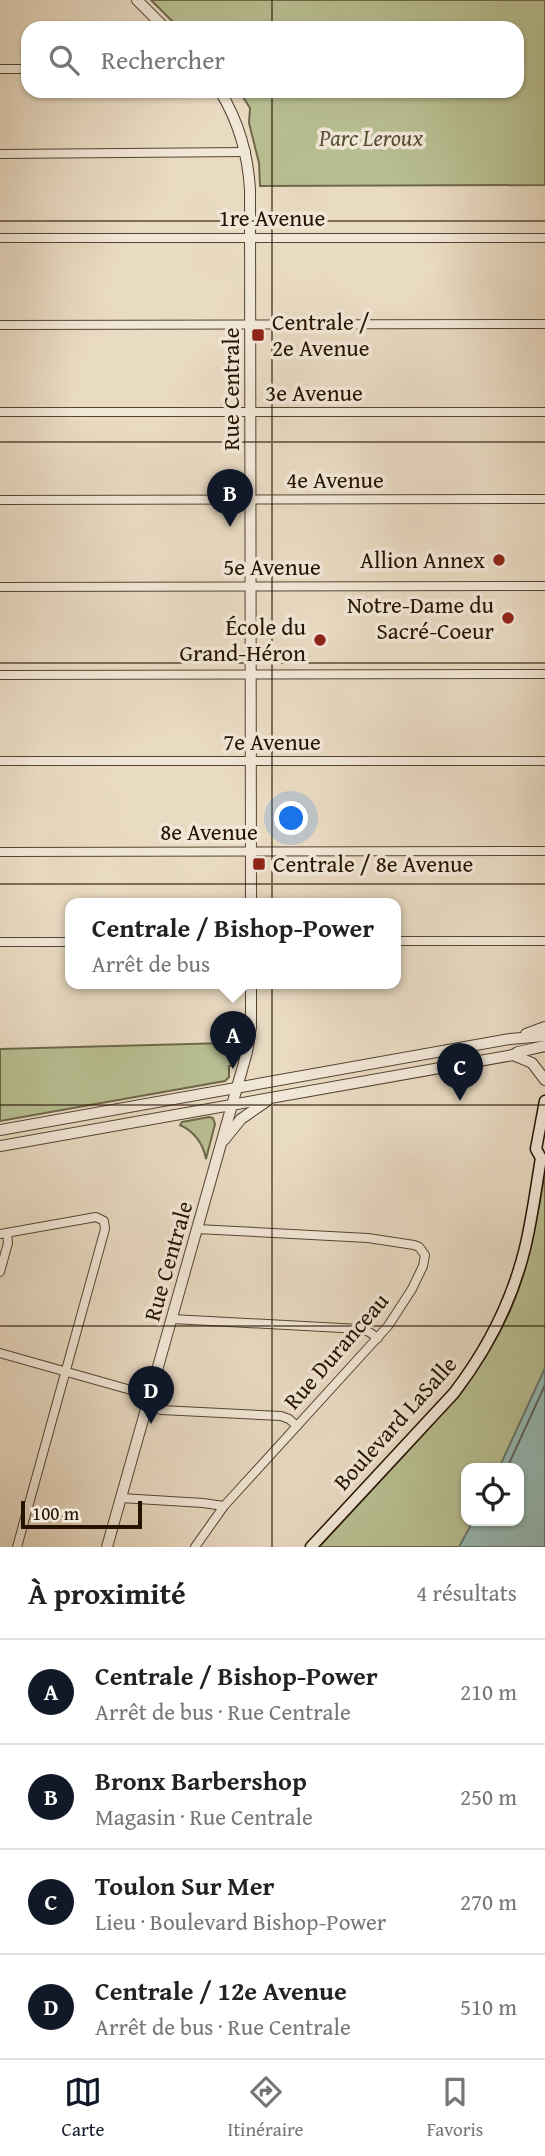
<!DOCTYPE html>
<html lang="fr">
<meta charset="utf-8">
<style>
:root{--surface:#fff;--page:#f2f2f2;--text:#222;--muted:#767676;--line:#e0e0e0;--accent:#111827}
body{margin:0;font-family:"Gentium Book Plus",serif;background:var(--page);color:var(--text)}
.controls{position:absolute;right:21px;bottom:21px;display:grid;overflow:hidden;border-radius:14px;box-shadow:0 2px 5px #0004}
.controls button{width:63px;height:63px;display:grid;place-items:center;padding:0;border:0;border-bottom:2px solid var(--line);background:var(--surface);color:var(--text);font:35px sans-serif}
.scale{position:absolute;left:21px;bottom:18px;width:121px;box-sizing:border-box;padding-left:7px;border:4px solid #251201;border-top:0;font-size:19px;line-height:24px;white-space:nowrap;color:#251201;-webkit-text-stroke:5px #f1e7d7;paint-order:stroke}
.you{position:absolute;left:292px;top:819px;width:24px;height:24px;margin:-18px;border:5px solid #fff;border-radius:50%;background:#1a73e8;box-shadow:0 0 0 10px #1a73e833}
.badge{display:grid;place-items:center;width:46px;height:46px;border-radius:50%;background:var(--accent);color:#fff;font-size:23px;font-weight:700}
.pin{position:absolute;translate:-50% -58px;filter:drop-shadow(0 2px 4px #0008)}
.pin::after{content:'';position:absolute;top:37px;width:24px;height:21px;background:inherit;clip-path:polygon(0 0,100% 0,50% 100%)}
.popup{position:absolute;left:65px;top:898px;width:336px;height:91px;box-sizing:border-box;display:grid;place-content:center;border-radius:14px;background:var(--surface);filter:drop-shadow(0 2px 5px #0005);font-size:23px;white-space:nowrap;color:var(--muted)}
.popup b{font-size:26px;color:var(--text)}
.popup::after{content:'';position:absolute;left:50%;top:100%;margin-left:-14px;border:14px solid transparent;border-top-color:var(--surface)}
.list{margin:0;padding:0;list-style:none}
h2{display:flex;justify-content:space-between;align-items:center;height:91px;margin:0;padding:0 28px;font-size:30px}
h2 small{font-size:23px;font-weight:400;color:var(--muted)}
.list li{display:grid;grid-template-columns:46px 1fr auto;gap:21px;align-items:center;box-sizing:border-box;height:105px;padding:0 28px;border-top:2px solid var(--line)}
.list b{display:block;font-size:26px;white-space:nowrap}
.list p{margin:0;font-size:23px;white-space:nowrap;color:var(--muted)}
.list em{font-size:23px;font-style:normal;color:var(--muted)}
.icon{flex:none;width:38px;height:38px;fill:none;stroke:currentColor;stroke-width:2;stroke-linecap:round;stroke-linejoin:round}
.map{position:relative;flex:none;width:545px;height:1547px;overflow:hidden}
.search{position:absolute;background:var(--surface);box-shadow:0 2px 5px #0004;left:21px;right:21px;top:21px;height:77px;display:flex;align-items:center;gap:18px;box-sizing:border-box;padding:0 24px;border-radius:21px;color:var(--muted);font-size:26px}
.sheet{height:511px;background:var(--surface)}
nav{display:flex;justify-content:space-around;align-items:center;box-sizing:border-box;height:98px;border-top:2px solid var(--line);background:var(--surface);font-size:19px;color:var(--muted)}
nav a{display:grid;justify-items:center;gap:4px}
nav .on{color:var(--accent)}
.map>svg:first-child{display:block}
.green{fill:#b8bf92;stroke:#6e684a;stroke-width:2;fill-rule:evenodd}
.water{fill:#97bab5;stroke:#69776d;stroke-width:2}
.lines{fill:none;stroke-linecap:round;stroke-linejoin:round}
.shore{stroke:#5e665b;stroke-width:2}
.minor-casing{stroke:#564431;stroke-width:10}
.tertiary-casing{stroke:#564431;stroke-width:12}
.secondary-casing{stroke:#251201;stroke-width:13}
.minor{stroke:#f1e7d7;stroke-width:8}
.tertiary{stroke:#f1e7d7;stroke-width:10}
.secondary{stroke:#f1e7d7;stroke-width:10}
.grid{fill:none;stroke:#251201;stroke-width:2;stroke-opacity:0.55}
.poi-dot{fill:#8f2418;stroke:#f1e7d7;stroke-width:2.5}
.labels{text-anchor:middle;stroke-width:7;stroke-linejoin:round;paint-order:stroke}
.park-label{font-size:23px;font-style:italic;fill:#584f34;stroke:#f1e7d7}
.street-label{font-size:23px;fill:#251201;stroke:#f1e7d7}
.poi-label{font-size:23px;fill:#251201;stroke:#f1e7d7;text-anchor:end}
</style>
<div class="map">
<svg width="545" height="1547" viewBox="0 0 545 1547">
<rect width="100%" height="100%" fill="#e9dac2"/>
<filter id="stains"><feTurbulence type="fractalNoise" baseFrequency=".00286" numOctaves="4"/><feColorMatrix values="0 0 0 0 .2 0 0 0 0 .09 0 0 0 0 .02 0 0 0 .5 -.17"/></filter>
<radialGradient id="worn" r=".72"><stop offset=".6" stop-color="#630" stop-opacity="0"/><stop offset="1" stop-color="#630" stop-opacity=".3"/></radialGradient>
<g class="green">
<path d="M151,0H545V185L260,186L259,163L249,123L250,108L243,97H237L232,91H517V28H179Z"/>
<path d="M227,1043L236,1046L231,1066H229V1077L225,1081L0,1121V1049Z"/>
<path d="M209,1117L213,1118L215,1124L206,1159C203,1143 195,1132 180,1125L182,1122Z"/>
<path d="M545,1172V1547H319C348,1516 377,1484 406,1453C449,1407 487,1365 512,1306C530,1263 537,1217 545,1172ZM466,1468H519V1521H466Z"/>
</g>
<path class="water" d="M545,1368V1547H459L473,1521H519V1468H499Z"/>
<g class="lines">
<path class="shore" d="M507,1468L545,1385"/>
<g class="minor-casing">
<g id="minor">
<path d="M0,69H28"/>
<path d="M0,154L246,152"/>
<path d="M0,238H545"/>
<path d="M0,325L545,324"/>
<path d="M0,412H545"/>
<path d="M0,500L545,499"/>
<path d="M0,587L545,586"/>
<path d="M0,675L545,674"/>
<path d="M0,761H545"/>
<path d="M0,852L545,851"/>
<path d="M396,941H545"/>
<path d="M0,942H70"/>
<path d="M0,1234L96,1217L104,1221L105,1229L17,1547"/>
<path d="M0,1272L8,1243L7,1233"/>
<path d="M172,1319L360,1329L369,1332L378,1338"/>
<path d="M0,1353L138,1392L151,1404L161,1410L281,1416L289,1419L297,1426"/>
<path d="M121,1498L203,1503L224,1506"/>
<path d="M195,1547L224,1506L388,1326L412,1289L423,1266L425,1255L419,1247L414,1245L368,1238L197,1229"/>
</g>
</g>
<g class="tertiary-casing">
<g id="tertiary">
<path d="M137,0L165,28"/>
<path d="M220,91C239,122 248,154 250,190L251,903"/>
<path d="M526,1034L545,1027"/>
<path d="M513,1055L532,1063L545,1080"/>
<path d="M0,1130L510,1039L545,1036"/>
<path d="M224,1140L241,1119L267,1101"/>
<path d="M0,1146L513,1055L518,1052L545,1046"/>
<path d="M107,1547L247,1052L251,1027V983"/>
</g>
</g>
<g class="secondary-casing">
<path id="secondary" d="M311,1547L454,1393C487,1350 512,1301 525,1248C532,1219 536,1188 541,1158L536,1149L545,1101"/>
</g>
<use href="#minor" class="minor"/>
<use href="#tertiary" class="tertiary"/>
<use href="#secondary" class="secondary"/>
</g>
<path class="grid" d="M272,0V28M272,91V1547M0,221H545M0,442H545M0,663H545M0,884H545M0,1105H545M0,1326H545"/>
<g class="poi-dot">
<rect x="251" y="328" width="14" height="14" rx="3.5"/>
<circle cx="499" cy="560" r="7"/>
<circle cx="508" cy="618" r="7"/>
<circle cx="320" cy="640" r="7"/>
<rect x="252" y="857" width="14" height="14" rx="3.5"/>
</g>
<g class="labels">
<g class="park-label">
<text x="371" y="146">Parc Leroux</text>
</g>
<g class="street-label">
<text x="272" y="226">1re Avenue</text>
<text transform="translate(231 389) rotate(-90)" y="8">Rue Centrale</text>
<text x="314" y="401">3e Avenue</text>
<text x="335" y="488">4e Avenue</text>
<text x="272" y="575">5e Avenue</text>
<text x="272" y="750">7e Avenue</text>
<text x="209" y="840">8e Avenue</text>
<text transform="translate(168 1261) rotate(-74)" y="8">Rue Centrale</text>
<text transform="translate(336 1351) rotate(-49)" y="8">Rue Duranceau</text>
<text transform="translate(395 1423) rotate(-48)" y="8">Boulevard LaSalle</text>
</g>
<g class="poi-label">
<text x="272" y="330" text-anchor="start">Centrale /<tspan x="272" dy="26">2e Avenue</tspan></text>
<text x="485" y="568">Allion Annex</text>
<text x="494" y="613">Notre-Dame du<tspan x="494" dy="26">Sacré-Coeur</tspan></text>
<text x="306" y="635">École du<tspan x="306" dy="26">Grand-Héron</tspan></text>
<text x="273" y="872" text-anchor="start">Centrale / 8e Avenue</text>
</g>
</g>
<rect width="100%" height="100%" filter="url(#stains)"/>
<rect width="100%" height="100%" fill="url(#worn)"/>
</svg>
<div class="controls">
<button><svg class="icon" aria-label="locate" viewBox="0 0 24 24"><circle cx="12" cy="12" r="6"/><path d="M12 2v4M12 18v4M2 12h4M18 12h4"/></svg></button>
</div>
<div class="scale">100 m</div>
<div class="you"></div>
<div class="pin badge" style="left:233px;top:1069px">A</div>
<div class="popup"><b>Centrale / Bishop-Power</b>Arrêt de bus</div>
<div class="pin badge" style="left:230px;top:527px">B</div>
<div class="pin badge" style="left:460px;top:1101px">C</div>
<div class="pin badge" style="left:151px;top:1424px">D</div>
<div class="search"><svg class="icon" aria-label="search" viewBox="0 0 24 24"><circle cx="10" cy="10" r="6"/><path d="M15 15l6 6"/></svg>Rechercher</div>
</div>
<section class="sheet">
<h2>À proximité<small>4 résultats</small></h2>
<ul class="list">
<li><span class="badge">A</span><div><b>Centrale / Bishop-Power</b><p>Arrêt de bus · Rue Centrale</p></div><em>210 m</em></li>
<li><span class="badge">B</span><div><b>Bronx Barbershop</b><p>Magasin · Rue Centrale</p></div><em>250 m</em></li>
<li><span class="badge">C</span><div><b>Toulon Sur Mer</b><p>Lieu · Boulevard Bishop-Power</p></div><em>270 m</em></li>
<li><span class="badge">D</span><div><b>Centrale / 12e Avenue</b><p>Arrêt de bus · Rue Centrale</p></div><em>510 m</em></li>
</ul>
</section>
<nav>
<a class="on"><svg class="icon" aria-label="map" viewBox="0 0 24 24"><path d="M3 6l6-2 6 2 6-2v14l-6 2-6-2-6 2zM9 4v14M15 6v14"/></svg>Carte</a>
<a><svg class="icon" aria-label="directions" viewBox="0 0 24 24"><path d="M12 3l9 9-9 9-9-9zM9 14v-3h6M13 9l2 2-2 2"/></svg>Itinéraire</a>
<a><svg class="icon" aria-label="saved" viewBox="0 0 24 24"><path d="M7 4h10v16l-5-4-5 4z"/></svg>Favoris</a>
</nav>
